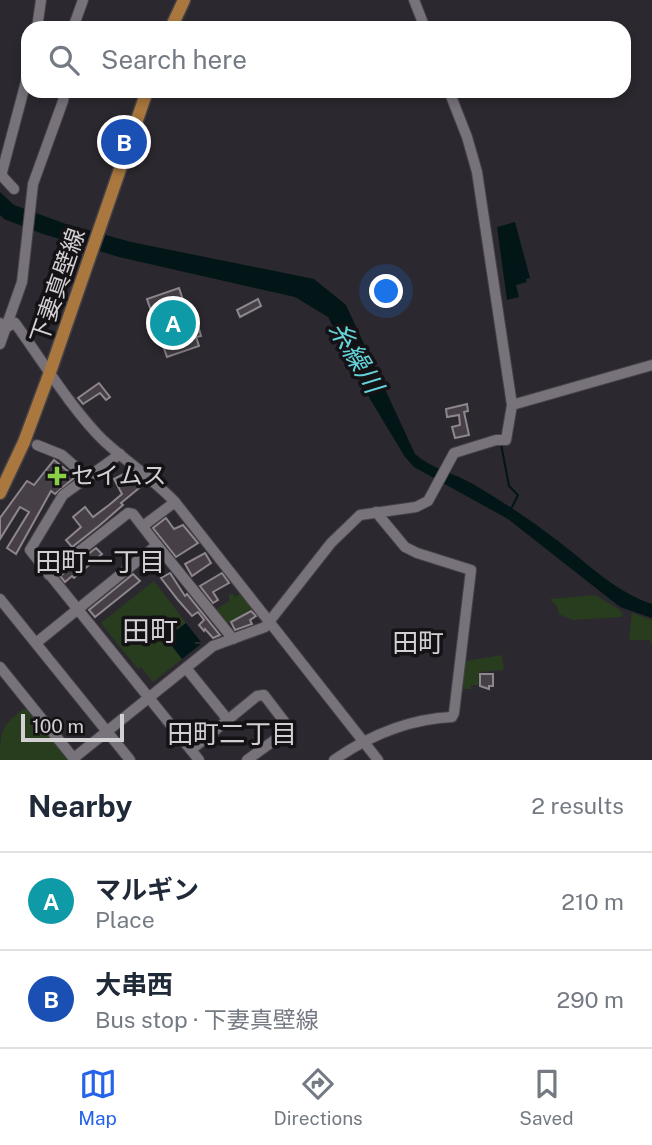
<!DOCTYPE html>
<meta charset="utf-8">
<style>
:root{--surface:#fff;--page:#f2f2f3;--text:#1f2937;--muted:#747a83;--line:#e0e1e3;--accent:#2563eb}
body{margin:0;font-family:"Public Sans","Noto Sans JP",sans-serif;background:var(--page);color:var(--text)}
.scale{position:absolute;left:21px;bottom:18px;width:103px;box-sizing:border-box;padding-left:7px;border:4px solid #d3d0d4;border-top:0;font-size:19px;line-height:24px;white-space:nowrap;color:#d3d0d4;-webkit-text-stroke:5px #141215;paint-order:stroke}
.you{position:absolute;left:387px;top:292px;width:24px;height:24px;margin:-18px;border:5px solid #fff;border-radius:50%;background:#1a73e8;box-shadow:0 0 0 10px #1a73e833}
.badge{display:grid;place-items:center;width:46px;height:46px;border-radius:50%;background:var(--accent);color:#fff;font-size:23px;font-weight:700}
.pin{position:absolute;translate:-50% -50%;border:4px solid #fff;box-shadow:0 2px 7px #0006}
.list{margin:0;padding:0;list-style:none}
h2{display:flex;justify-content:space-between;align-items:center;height:91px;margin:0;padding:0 28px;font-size:30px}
h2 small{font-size:23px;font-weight:400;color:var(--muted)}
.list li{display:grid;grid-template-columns:46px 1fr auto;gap:21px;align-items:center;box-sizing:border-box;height:98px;padding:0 28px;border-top:2px solid var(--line)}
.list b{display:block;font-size:26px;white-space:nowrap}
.list p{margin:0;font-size:23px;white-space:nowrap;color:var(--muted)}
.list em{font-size:23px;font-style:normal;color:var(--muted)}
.icon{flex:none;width:38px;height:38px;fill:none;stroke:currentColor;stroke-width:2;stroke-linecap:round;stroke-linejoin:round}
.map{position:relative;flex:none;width:652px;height:760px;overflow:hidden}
.search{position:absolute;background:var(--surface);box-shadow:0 4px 10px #0003;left:21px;right:21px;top:21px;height:77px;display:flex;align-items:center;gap:18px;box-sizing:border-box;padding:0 24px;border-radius:21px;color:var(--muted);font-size:26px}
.sheet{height:287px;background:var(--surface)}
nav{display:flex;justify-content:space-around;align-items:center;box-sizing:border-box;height:98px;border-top:2px solid var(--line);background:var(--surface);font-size:19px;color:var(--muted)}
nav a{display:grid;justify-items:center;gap:4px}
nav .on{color:var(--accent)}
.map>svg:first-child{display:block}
.green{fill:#283d1e}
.water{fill:#021618}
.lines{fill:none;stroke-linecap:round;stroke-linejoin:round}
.stream{stroke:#021618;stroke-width:2}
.building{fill:#464046;stroke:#8d868d;stroke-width:2}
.minor-casing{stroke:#464348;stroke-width:12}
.major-casing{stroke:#464348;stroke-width:15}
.minor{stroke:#78737b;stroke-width:10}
.major{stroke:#aa783e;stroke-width:12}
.poi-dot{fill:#89cf48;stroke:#141215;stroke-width:2.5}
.labels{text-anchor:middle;stroke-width:7;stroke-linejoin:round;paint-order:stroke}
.street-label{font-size:24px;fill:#d3d0d4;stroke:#141215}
.poi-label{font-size:24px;fill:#d3d0d4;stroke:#141215;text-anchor:start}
.water-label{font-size:26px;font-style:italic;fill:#65d3da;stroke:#141215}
.neighbourhood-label{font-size:26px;fill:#d3d0d4;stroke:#141215}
.quarter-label{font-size:28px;fill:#d3d0d4;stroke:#141215}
</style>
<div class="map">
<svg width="652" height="760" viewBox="0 0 652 760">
<rect width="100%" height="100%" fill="#2c282f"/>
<g class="green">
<path d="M154,581L186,623L166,638L182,659L153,682L141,667L138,669L101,623Z"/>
<path d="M243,592L254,607L227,624L215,610L229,601V594H233L235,597Z"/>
<path d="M595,595L620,610L623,615L621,617L573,620L559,614L557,606L550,599Z"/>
<path d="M632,613L652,620V645L650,640H629Z"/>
<path d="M502,655L504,670L479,672L478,685H471V689H461L466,661Z"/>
<path d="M24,709L28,710L69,760H0C0,732 0,726 24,709Z"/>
</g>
<g class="water">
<path d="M0,192L14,205L66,224L131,242L314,279L346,305L415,454C432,469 454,473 473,484C502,501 531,520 558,541C587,563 617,593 652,604V618L620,607L508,519L414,467L405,457L370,399L328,317L295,297L119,257L43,234L4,219L0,215Z"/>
<path d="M515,222L530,278L526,279L527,282L516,285L519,297L507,300L497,227Z"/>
<path d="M186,623L201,642H195V644H201L182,659L166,638Z"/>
</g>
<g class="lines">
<path class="stream" d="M501,444L509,486L518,495L511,509"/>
</g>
<g class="building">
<path d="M179,288L193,330L199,329L201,336L196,337L199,346L167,357L147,299Z"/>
<path d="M258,299L261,306L240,317L237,310Z"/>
<path d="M99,383L110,397L106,400L100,393L83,404L78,398Z"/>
<path d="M467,404L468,411L464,412L469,435L455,438L452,427L460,425L459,415L447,417L446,409Z"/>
<path d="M54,460L75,477L55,494L51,491L16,554L7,548L29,512L20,507L0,539V518L27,481L34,485Z"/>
<path d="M129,471L134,480L137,478L144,484L121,503L123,505L100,525L72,547L66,540L81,527L73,517L85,507L93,517L109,505L122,494L114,479Z"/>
<path d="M166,518L174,529L183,525L198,543L176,557L153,528Z"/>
<path d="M96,548L102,554L74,578L72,576L65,582L60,576Z"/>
<path d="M205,553L211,563L192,576L185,564Z"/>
<path d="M170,573L185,596L187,594L220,635L213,638L205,629L204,631L199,625L204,620L198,612L192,616L178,600L161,578Z"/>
<path d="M222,573L229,583L213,592L218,600L213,603L200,586Z"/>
<path d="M133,574L140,581L95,617L89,610Z"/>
<path d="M251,611L256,616L250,620L252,624L235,630L231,622Z"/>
<path d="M480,674H493V686H489V689L480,686Z"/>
</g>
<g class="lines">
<g class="minor-casing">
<g id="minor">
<path d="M414,0L425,28"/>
<path d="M37,28L41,0"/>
<path d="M73,28L83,0"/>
<path d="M14,189L2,176V172L28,74"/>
<path d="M0,323L7,327L15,323C41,359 73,411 104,441C127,462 153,479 175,502L378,760"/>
<path d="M0,344L22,282L33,184L63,101L65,91"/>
<path d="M512,405L652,365"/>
<path d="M37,445L62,455L87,477"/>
<path d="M120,454L63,495L30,550L199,760"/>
<path d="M143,526L175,502"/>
<path d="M157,545L233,639"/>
<path d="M0,599L130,760"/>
<path d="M36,643L157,545L133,514L128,513L49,575"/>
<path d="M0,667L75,760"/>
<path d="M186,668L228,720"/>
<path d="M191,750L257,696L264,695L290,729L247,760"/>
<path d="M74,758L213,646L265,627L331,543L360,515L416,507L428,501L454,453L496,440H506L512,405L477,172L467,137L449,91"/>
<path d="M334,760C370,735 408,719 452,717L454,713L471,570L417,553L405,547L376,512"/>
</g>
</g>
<g class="major-casing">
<g id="major">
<path d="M171,28L184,0"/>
<path d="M0,493L24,442L50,372L147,91"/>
</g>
</g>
<use href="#minor" class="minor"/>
<use href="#major" class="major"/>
</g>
<path class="poi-dot" d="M53.5 465.5h7v7h7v7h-7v7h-7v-7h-7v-7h7z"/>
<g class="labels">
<g class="street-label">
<text transform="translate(58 286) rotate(-71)" y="8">下妻真壁線</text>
</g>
<g class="poi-label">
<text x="71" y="484">セイムス</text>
</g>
<g class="water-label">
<text transform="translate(356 357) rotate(59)" y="9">糸繰川</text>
</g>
<g class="neighbourhood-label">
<text x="100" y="571">田町一丁目</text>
<text x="418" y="652">田町</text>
<text x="232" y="743">田町二丁目</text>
</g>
<g class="quarter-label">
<text x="150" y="641">田町</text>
</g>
</g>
</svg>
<div class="scale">100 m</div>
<div class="you"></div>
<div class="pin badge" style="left:173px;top:323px;background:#0f9aa8">A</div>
<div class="pin badge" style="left:124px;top:142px;background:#1a4fb4">B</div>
<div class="search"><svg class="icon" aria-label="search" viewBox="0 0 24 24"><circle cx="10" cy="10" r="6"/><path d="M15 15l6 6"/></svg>Search here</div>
</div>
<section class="sheet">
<h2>Nearby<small>2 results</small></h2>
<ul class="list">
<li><span class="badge" style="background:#0f9aa8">A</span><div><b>マルギン</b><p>Place</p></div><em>210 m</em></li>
<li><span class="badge" style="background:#1a4fb4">B</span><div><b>大串西</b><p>Bus stop · 下妻真壁線</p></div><em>290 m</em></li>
</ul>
</section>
<nav>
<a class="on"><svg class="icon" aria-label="map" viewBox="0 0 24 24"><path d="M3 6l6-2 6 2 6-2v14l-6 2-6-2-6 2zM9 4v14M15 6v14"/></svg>Map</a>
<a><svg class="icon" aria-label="directions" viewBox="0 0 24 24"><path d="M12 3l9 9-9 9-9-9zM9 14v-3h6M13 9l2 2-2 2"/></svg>Directions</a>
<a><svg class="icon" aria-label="saved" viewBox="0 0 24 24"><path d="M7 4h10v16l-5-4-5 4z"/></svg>Saved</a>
</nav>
